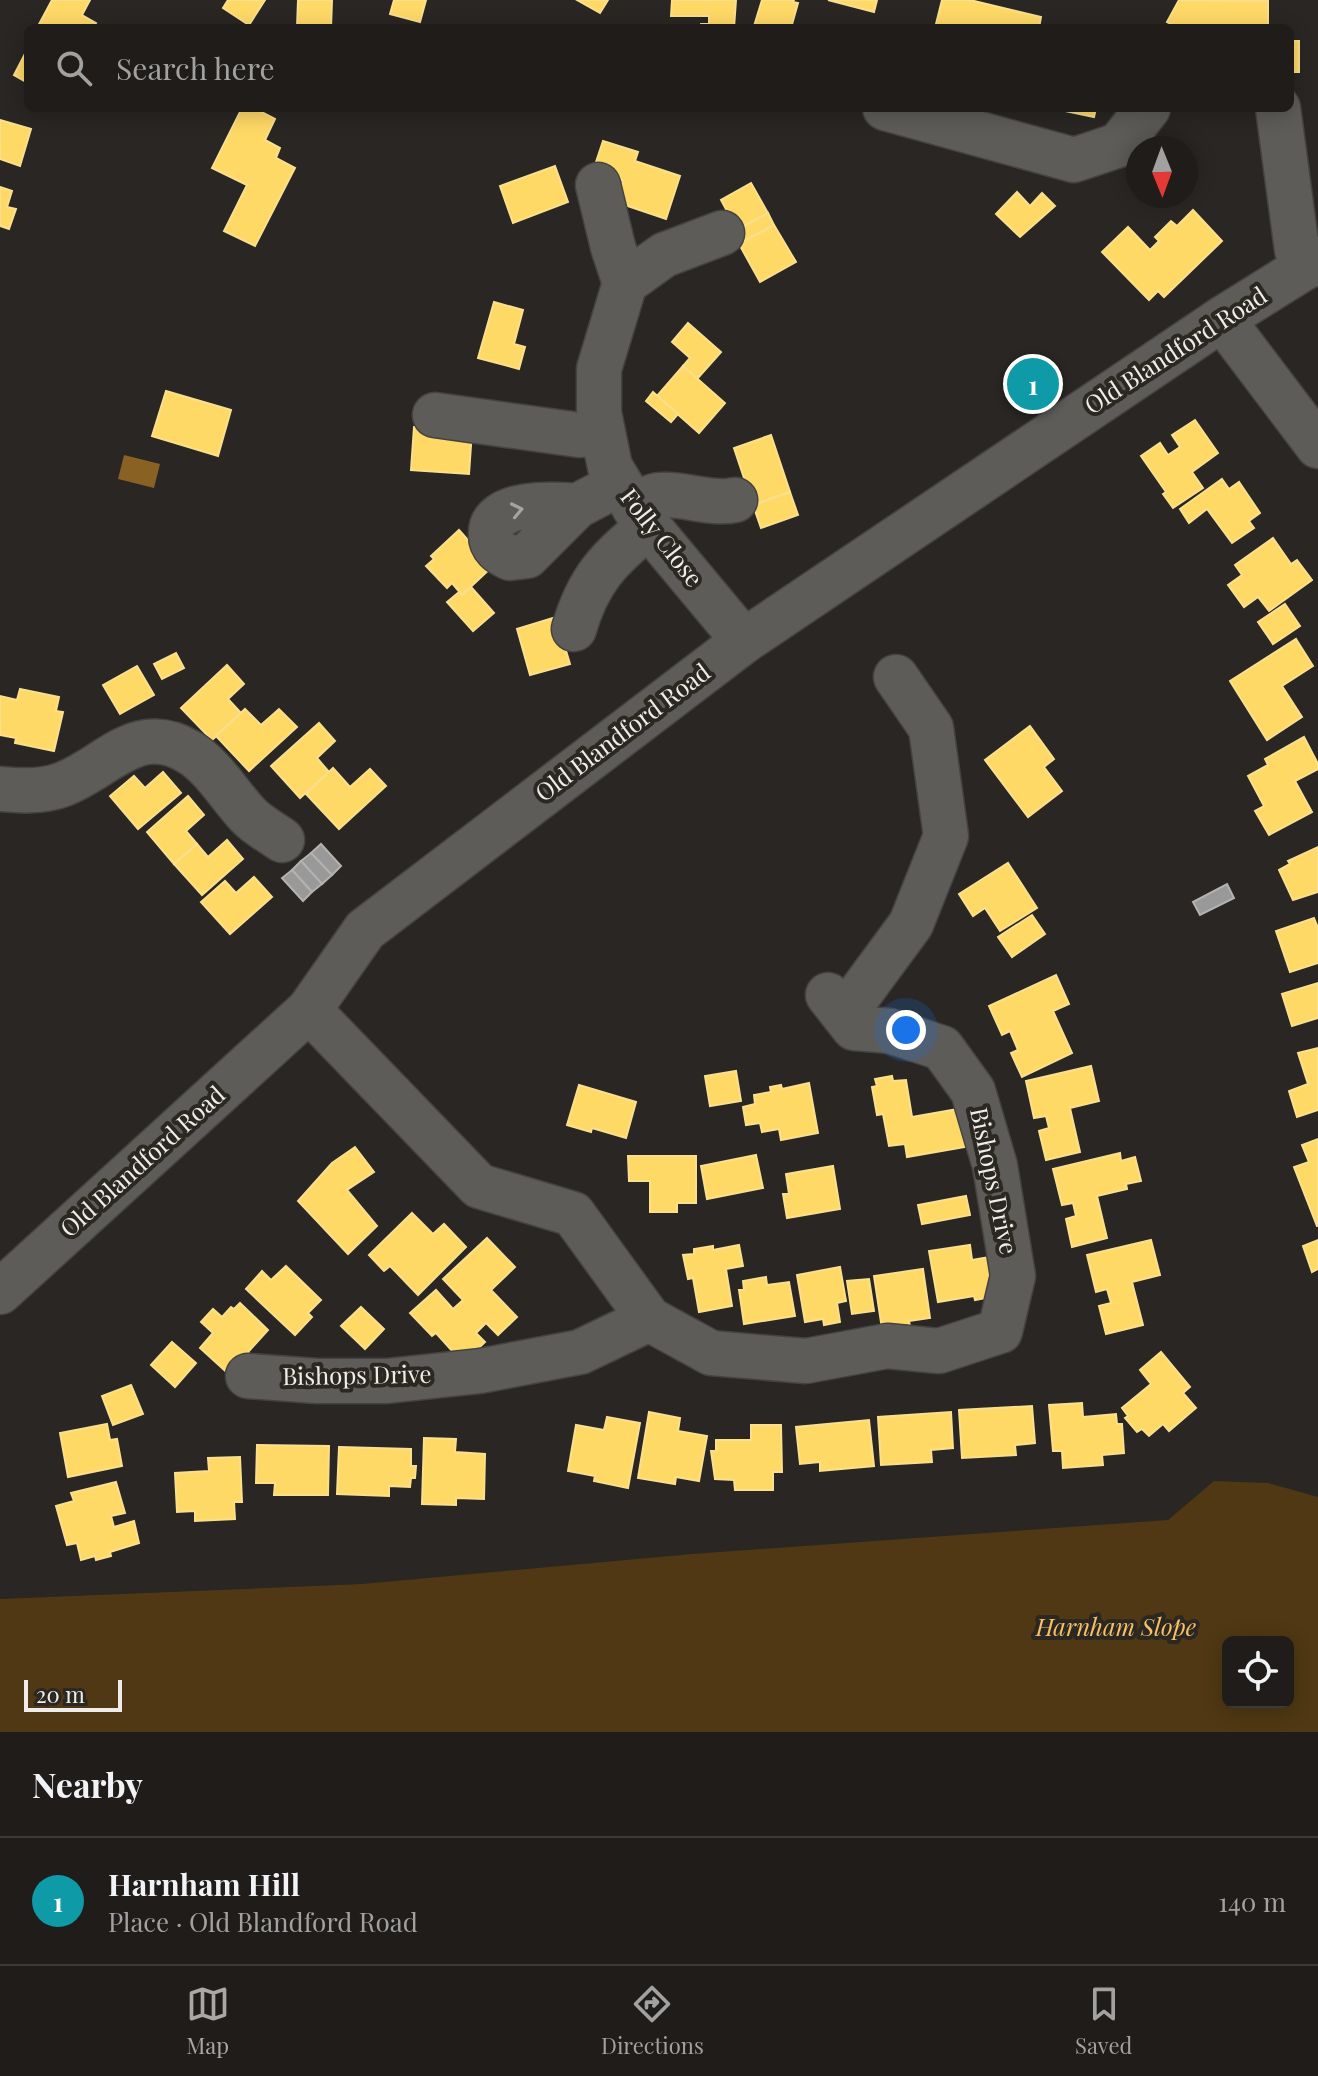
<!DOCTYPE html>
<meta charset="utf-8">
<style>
:root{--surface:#1f1c1a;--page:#2c2927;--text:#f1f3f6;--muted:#a1a1a2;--line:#3c3a39;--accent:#aaa7a4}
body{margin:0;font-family:"Playfair Display",serif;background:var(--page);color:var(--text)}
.controls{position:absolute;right:24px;bottom:24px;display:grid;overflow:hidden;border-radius:12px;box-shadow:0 4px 20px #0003}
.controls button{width:72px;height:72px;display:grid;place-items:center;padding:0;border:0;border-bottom:2px solid var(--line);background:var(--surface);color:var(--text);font:40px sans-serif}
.compass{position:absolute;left:1126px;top:136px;width:72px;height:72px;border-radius:50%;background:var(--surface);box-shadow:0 4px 20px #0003;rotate:179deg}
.scale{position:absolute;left:24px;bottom:20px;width:98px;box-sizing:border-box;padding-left:8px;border:4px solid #efece9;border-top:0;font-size:22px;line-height:28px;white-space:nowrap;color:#efece9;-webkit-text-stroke:6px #2b2721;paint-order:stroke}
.you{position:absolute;left:906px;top:1030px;width:28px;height:28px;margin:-20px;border:6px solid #fff;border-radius:50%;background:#1a73e8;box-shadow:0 0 0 12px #1a73e833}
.badge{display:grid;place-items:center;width:52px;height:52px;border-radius:50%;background:var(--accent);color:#fff;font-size:26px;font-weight:700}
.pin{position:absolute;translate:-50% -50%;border:4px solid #fff;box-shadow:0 2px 8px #0006}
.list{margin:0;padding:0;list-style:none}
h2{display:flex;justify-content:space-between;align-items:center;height:104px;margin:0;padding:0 32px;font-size:34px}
h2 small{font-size:26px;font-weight:400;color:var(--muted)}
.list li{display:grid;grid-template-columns:52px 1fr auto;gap:24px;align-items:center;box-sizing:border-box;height:128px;padding:0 32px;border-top:2px solid var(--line)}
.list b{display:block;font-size:30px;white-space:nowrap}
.list p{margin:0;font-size:26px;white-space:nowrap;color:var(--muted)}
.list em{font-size:26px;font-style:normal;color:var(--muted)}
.icon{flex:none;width:44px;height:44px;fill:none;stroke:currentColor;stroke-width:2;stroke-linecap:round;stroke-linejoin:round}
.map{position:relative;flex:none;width:1318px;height:1732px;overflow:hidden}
.search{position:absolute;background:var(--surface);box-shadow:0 4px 20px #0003;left:24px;right:24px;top:24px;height:88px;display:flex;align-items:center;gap:20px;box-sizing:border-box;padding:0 28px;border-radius:12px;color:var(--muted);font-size:30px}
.sheet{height:232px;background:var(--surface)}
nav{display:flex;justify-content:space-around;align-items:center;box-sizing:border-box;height:112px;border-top:2px solid var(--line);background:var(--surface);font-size:22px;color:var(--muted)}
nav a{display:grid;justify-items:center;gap:4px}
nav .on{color:var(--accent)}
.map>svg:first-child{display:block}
.green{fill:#4f3813;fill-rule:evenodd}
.water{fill:#886123}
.homes{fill:#ffd966;stroke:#fadf8d;stroke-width:2}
.industry{fill:#999;stroke:#b3b2b1;stroke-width:2}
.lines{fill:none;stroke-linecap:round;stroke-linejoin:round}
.minor-casing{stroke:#454341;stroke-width:47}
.minor{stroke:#5d5c59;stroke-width:44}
.oneway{stroke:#a6a4a1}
.labels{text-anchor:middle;stroke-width:8;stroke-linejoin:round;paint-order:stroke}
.street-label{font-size:24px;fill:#efece9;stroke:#2b2721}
.park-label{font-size:24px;font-style:italic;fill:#f9bf69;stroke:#2b2721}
</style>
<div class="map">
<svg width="1318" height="1732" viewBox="0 0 1318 1732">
<rect width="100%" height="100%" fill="#292623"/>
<path class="green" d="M1214,1481L1268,1483L1318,1497V1732H0V1599L362,1584L692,1554L1168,1520ZM1228,1642H1288V1702H1228Z"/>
<path class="water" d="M124,455L160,464L154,488L118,479Z"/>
<g class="homes">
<path d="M52,0H90L82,15L96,23L93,28H37Z"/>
<path d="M228,0H265L249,25L223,8Z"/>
<path d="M298,0H332L331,28H297Z"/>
<path d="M394,0H426L420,22L390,14Z"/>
<path d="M577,0H608L600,13Z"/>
<path d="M672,0H736L734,28H700L701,24H709V16H671Z"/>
<path d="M762,0H794L793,2L798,3L791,28L754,26Z"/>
<path d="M828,0H877L874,12Z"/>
<path d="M942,0H970L1041,17L1039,28H935Z"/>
<path d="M1179,0L1268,1V28H1179L1167,22Z"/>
<rect x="1290" y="41" width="9" height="31"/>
<path d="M28,48V83L14,75Z"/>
<path d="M242,108H254L275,119L265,140L280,148L276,158L295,168L255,246L224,231L247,185L212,168Z"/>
<path d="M1051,108H1096L1094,117Z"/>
<path d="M0,120L31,129L20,166L0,159Z"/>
<path d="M603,141L638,152L635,161L680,176L666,219L616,202L623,181L593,171Z"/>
<path d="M555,166L568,202L513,223L500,186Z"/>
<path d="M751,183L768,213L737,230L721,200Z"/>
<path d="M0,187L12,191L7,207L16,209L9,229L0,226Z"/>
<path d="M1017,192L1030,206L1042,193L1055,206L1020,237L996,214Z"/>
<path d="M1193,210L1222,241L1164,297L1158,291L1149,300L1102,252L1128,227L1150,250L1159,241L1155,237L1171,221L1177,226Z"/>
<path d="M768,213L774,225L744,242L737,230Z"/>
<path d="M774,225L796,262L760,282L739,244Z"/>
<path d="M494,302L523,310L514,344L525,347L519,369L478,358Z"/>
<path d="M688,323L721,352L697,379L683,366L690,358L672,342Z"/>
<path d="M683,366L725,403L699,433L657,396Z"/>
<path d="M166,391L231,410L218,456L152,436Z"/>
<path d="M653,392L678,414L671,422L646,401Z"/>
<path d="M1195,420L1218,453L1192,472L1203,488L1173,508L1163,494L1166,492L1141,456L1160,443L1168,455L1180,447L1172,435Z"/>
<path d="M414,427L472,431L469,474L411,470Z"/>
<path d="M771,435L790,492L753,505L734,448Z"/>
<path d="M1222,479L1229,489L1239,482L1260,513L1249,521L1254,528L1232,543L1207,509L1189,523L1180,509Z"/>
<path d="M790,492L798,515L761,528L753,505Z"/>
<path d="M459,530L492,567L462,595L452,583L447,588L426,566L434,559L431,556Z"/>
<path d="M1273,538L1291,564L1297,560L1312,580L1269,611L1258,597L1244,607L1228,585L1242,575L1235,565Z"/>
<path d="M471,587L494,613L473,631L447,602L459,592L462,595Z"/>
<path d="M1285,604L1300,626L1273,644L1258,622Z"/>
<path d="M556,617L570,664L530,675L517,629Z"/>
<path d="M1296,639L1313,666L1282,686L1302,717L1267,740L1230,681Z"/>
<path d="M176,653L184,668L162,679L154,664Z"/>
<path d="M227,665L244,684L228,699L241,713L212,740L181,708Z"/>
<path d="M137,666L154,695L120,714L103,685Z"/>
<path d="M20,689L59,697L56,711L63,712L54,751L15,743L16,738L0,735V696L17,700Z"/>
<path d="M245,709L261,725L279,709L297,727L249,771L216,736Z"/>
<path d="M319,723L335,741L317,758L329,772L300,798L271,766Z"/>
<path d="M1030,726L1054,759L1044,767L1062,791L1028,817L985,760Z"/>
<path d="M1304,737L1318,764V769L1295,781L1312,812L1269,835L1255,811L1264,806L1248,776L1268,765L1265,759Z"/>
<path d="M333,768L350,787L370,769L386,786L339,829L306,794Z"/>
<path d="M163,772L181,793L138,829L110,796L134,776L145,788Z"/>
<path d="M188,796L204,815L186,831L197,844L174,864L147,832Z"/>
<path d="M227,840L243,859L202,895L174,864L197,844L208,857Z"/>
<path d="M1318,847V892L1293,900L1279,870L1290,864L1288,861Z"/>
<path d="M1008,863L1037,908L1000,931L985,908L973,916L959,894Z"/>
<path d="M254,877L272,897L230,934L201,902L225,881L236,893Z"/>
<path d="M1032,915L1045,934L1012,957L998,937Z"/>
<path d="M1314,918L1318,928V963L1290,972L1276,931Z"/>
<path d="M1056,975L1069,1004L1053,1011L1072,1053L1022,1077L1011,1053L1018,1050L1010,1031L1002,1035L989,1006Z"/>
<path d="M1318,983V1018L1292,1026L1282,994Z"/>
<path d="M1318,1048V1110L1297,1117L1289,1091L1308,1084L1298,1053Z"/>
<path d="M1091,1066L1099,1101L1070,1108L1080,1152L1046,1160L1039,1131L1049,1128L1046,1116L1034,1118L1026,1081Z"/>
<path d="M736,1071L741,1101L710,1106L705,1076Z"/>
<path d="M892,1076L893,1081L906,1080L912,1117L958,1109L965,1147L907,1157L905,1144L889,1146L883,1114L877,1115L872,1087L877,1086L875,1079Z"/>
<path d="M809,1083L818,1133L781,1140L779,1129L762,1132L760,1123L746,1125L743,1107L755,1104L754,1095L771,1092L770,1087L781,1085L782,1089Z"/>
<path d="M579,1085L636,1102L626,1138L592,1128L591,1132L567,1125Z"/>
<path d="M1318,1139V1226H1317L1294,1167L1309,1162L1302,1145Z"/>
<path d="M355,1147L374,1172L347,1190L377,1226L348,1254L298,1201L332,1163Z"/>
<path d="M1120,1153L1121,1161L1135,1157L1141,1181L1126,1184L1127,1189L1097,1196L1107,1238L1072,1247L1066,1219L1076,1216L1073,1203L1062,1205L1053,1169Z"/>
<path d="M756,1155L763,1188L707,1199L701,1166Z"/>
<path d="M628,1156H696V1203H677V1212H650V1181H629Z"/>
<path d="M833,1166L840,1209L787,1218L783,1194H789L786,1174Z"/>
<path d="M966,1196L970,1215L922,1224L918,1205Z"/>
<path d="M412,1213L433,1234L444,1224L466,1247L418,1295L390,1266L384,1271L369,1255Z"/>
<path d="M487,1238L515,1267L491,1290L517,1317L498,1335L486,1323L476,1333L485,1342L463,1363L436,1333L432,1336L410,1313L436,1290L453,1309L463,1300L443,1279Z"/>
<path d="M1151,1240L1160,1275L1132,1282L1143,1325L1106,1334L1099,1306L1111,1303L1107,1289L1096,1292L1087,1255Z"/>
<path d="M1318,1240V1269L1312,1272L1303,1246Z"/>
<path d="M739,1245L743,1266L726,1269L732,1306L699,1312L693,1278L688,1279L683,1255L694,1254V1249L713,1246V1250Z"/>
<path d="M970,1245L972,1260L990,1257L996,1296L975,1300L974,1296L938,1302L929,1251Z"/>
<path d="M286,1266L321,1300L308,1313L312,1317L295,1335L246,1289L262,1271L271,1280Z"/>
<path d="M840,1267L846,1301L837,1303L840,1322L824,1325L823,1319L805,1322L797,1275Z"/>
<path d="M923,1269L930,1318L909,1321L910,1326L882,1329L874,1276Z"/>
<path d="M766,1277L767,1285L789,1282L795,1316L744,1324L739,1290H744L743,1281Z"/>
<path d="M869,1279L874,1311L852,1314L847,1281Z"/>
<path d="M240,1303L268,1330L248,1352L251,1356L232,1377L200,1348L213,1333L201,1322L213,1309L222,1317L231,1307L234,1309Z"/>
<path d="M361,1307L384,1329L365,1349L341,1326Z"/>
<path d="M172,1342L196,1363L175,1387L151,1365Z"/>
<path d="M1161,1352L1190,1387L1183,1393L1196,1408L1169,1431L1163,1424L1149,1436L1142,1429L1137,1432L1125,1418L1128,1416L1122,1408L1151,1384L1140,1370Z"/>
<path d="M131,1385L143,1414L113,1425L102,1396Z"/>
<path d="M1082,1403L1083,1417L1116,1414L1117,1424H1122L1124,1453L1102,1455L1103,1465L1063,1468L1062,1451H1053L1049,1405Z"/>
<path d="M1032,1406L1035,1443L1015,1445L1016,1455L962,1458L959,1410Z"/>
<path d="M649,1412L680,1418L678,1431L707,1436L699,1481L676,1477L675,1484L638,1478Z"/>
<path d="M951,1412L953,1448L931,1450L932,1462L881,1465L878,1417Z"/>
<path d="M607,1417L640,1423L628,1488L594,1481L595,1476L568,1471L576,1425L604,1430Z"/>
<path d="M869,1420L874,1466L820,1471V1462L800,1464L796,1427Z"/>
<path d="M107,1424L110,1440L117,1439L122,1466L68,1477L60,1433Z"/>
<path d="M751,1425H781L782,1472H773V1490H735L734,1480L715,1479L711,1451H716V1440H751Z"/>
<path d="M424,1438L456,1439L455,1452L485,1454L484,1499L456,1498V1505L422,1504Z"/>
<path d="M257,1445L329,1446L328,1495H274L275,1483H256Z"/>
<path d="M339,1447L411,1449V1466H416L415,1478H411L410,1487L389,1486V1496L337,1494Z"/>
<path d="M240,1457L242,1502H234L235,1519L195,1521V1511L177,1512L175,1473L209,1471L208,1458Z"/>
<path d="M116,1482L125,1513L111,1516L114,1527L134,1521L139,1543L110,1552L111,1556L96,1560L95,1556L81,1560L77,1543L67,1545L56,1506L74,1501L71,1493Z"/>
</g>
<g class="industry">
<path d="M321,844L341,866L332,875L311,853Z"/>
<path d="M311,853L332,875L322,884L301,861Z"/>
<path d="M301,861L322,884L312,892L292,870Z"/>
<path d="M292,870L312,892L303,901L282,878Z"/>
<path d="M1227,884L1234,898L1200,915L1193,902Z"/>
</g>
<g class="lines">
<g class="minor-casing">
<g id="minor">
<path d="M885,108L1074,160L1119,145L1148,108"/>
<path d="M1278,108L1297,250L1306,267"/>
<path d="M598,185L613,247L625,283"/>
<path d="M625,283L599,369V413L610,467L639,515L744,641"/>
<path d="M625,283L664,255L722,233"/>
<path d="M1222,319L1318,446"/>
<path d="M435,415L579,435L601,433"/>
<path d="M577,506C554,504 489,500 491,535C491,547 500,553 510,558L527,556L577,506L619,484"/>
<path d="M634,507C639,504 645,499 651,497C674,489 708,506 735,500"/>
<path d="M574,629C588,580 609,558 648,527"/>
<path d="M0,789C20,791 42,792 61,785C106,769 137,720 189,752C213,766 229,795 248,815C257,825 271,832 282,840"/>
<path d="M309,1010L479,1186L573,1214L649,1319"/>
<path d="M844,1015L911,924L946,836L931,728L896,677"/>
<path d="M0,1292L309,1010L365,930L744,641L1222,319L1318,259"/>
<path d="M248,1376L317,1381H387L480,1371L580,1352L649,1319L711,1353L806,1361L887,1346L939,1351L1000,1331L1013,1276L995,1166L973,1091L942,1048L890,1031L854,1028L828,995"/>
</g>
</g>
<use href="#minor" class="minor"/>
</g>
<defs><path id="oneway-chevron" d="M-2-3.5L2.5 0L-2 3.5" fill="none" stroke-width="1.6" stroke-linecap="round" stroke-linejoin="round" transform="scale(2)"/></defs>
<use class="oneway" href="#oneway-chevron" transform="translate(517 510) rotate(-12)"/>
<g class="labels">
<g class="street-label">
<text transform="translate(1176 351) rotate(-33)" y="8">Old Blandford Road</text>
<text transform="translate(661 538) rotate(52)" y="8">Folly Close</text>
<text transform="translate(623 733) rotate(-37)" y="8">Old Blandford Road</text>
<text transform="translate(143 1162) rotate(-42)" y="8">Old Blandford Road</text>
<text transform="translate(993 1181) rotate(78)" y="8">Bishops Drive</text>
<text transform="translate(357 1376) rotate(-1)" y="8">Bishops Drive</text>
</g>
<g class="park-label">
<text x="1116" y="1636">Harnham Slope</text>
</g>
</g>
</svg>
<div class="controls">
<button><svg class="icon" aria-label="locate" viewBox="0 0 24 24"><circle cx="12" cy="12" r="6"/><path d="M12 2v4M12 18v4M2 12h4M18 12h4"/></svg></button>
</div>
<svg class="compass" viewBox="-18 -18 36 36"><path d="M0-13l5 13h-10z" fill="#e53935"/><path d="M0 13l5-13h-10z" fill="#a1a1a2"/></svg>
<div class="scale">20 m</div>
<div class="you"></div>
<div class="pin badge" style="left:1033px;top:384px;background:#0f9aa8">1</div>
<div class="search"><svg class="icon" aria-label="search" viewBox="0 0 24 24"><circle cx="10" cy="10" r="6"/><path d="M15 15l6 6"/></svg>Search here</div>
</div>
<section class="sheet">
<h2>Nearby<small></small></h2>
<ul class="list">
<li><span class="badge" style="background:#0f9aa8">1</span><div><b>Harnham Hill</b><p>Place · Old Blandford Road</p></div><em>140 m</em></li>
</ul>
</section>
<nav>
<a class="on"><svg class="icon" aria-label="map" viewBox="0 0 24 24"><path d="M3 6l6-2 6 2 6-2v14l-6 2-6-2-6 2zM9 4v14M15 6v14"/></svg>Map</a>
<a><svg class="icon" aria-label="directions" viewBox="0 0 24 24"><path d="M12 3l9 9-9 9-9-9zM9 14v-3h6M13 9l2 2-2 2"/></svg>Directions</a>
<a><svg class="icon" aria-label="saved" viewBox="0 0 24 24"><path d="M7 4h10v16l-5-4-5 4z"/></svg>Saved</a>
</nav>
